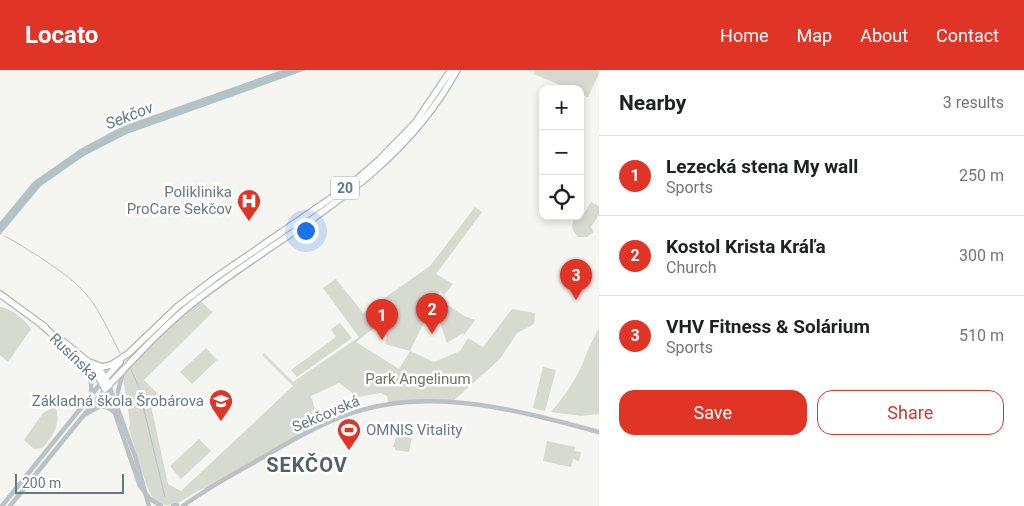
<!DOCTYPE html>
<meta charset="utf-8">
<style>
:root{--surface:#fff;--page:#f6f6f6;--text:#202124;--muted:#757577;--line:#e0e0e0;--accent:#e03427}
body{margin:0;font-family:Roboto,sans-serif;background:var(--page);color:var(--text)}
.controls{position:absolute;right:15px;top:15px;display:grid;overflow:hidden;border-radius:10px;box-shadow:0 2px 8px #0003}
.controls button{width:45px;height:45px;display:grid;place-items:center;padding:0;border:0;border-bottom:1px solid var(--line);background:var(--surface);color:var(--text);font:25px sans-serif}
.scale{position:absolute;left:15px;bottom:12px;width:109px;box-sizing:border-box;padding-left:5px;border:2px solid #657a82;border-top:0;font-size:14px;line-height:18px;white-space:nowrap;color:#657a82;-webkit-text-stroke:4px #fff;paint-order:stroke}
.you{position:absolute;left:305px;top:160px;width:18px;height:18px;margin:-12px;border:4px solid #fff;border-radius:50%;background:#1a73e8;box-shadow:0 0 0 8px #1a73e833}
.badge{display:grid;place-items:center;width:32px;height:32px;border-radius:50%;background:var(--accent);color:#fff;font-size:16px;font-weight:700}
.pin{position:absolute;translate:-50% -41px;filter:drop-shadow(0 1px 2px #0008)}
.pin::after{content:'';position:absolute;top:26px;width:18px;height:15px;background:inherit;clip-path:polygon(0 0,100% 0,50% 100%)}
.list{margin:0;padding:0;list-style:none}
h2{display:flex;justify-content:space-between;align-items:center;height:65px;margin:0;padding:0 20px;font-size:21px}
h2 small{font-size:16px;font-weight:400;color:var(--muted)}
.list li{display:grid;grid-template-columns:32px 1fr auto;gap:15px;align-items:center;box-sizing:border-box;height:80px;padding:0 20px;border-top:1px solid var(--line)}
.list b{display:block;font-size:19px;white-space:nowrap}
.list p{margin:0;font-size:16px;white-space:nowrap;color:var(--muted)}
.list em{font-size:16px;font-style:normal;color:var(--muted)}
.actions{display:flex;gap:10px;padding:15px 20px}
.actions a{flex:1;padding:11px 0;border:1px solid var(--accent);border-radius:15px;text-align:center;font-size:18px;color:var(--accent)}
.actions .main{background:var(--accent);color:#fff}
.icon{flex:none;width:28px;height:28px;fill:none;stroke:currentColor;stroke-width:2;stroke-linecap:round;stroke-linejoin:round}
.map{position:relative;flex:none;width:599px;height:436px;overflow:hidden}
header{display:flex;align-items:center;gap:30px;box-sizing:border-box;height:70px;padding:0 25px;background:var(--accent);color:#fff}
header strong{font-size:24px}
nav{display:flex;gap:28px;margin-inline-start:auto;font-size:18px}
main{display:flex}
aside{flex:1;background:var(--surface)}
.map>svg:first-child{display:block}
.green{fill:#d6dad1;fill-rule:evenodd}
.water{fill:#b3c3c5}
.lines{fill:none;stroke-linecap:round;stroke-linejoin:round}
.stream{stroke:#b3c3c5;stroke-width:1}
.canal{stroke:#b3c3c5;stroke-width:4}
.primary-casing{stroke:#afb6b8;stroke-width:8}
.tertiary{stroke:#bbc1c4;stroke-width:4.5}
.primary{stroke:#fff;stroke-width:5.5}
.labels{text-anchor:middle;stroke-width:5;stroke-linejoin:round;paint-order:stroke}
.shield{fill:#fff;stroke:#93a2a8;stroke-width:1}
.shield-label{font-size:14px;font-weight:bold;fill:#657a82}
.poi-label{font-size:15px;fill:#657a82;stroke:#fff;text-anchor:end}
.street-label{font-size:15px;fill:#657a82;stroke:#fff}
.park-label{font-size:15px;fill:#6b7963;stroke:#fff}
.water-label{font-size:16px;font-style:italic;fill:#607b7f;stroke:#fff}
.district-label{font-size:20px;font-weight:bold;letter-spacing:1px;fill:#526167;stroke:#fff}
</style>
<header>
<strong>Locato</strong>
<nav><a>Home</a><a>Map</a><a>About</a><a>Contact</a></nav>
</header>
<main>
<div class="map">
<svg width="599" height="436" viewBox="0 0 599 436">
<rect width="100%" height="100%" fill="#f5f5f1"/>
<g class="green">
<path d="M535,0H599V4L588,27L580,24V19H569L534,4Z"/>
<path d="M591,132L599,136V145L591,157L594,162L587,167H578C573,162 570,156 574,150H580Z"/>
<path d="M475,137L482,142L436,204L453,214L444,225L440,221L436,227L464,246L475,250L464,265L463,263L447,273L438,247L432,244L427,246L410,281L434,292L460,281L468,268L483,277L512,239L535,243L534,254L517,263L500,289L453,331L389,335L387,326L381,323L358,327L339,313L311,326L320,356L213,417C197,417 188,430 174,434C168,436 161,435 156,432C147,425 133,371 129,359L130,354L123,308L129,294L199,229L211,241L213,242L144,310L159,325L151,336L168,414L181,421L293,316L262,285L264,283L293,312L359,267L323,218L336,209L363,243L430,196ZM374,258L387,266L385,274L410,281L399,299L356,272Z"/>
<path d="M0,237C11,238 25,250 31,259L8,292L0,285Z"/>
<path d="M340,253L352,268L297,307L291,300L336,267L331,259Z"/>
<path d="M599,259V344L581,346L551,342C563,328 574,313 582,295C587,283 591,271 599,259Z"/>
<path d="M206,278L217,290L192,314L180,302Z"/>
<path d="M543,297L556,300L545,341L533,338Z"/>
<path d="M55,336C62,353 54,365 42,378L34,379L24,370L43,343Z"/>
<path d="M397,364L412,367L409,382L395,380V377H393Z"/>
<path d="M199,369L211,381L181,409L170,396Z"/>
<path d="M547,371L575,377L574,381L581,382L579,391L573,389L571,397L543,391Z"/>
</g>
<path class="water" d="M282,0H306L127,64L84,86L41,116L0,165V152L33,112L80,79L123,56Z"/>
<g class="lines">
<g class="stream">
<path d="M5,166C29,180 75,207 90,229C102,245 111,266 120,283"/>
<path d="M131,300L138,315L165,427"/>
</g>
<path class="canal" d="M403,313L407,312"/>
<g class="primary-casing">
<g id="primary">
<path d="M0,224L45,257"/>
<path d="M42,255L98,306L105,319C135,288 163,256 198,229C293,156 397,110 457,0"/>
<path d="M64,272L102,303L109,315"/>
<path d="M92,293L102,297L111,295L129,283L177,237L215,208L350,115L379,90L415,53L451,0"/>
<path d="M103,311L120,292"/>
</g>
</g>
<g class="tertiary">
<path d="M61,274C74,294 94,296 91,324"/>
<path d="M109,315L135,386L149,436"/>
<path d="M120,336L118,321L123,302"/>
<path d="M86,344C96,338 104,332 114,342"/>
<path d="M2,436L101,313"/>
<path d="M10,436L105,319L109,326L140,416L149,428L161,436"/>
<path d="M173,436L177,435"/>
<path d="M183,436C207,418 234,404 260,389C289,372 318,355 349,344C431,315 519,341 599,362"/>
</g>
<use href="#primary" class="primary"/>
</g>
<defs>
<g id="hospital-pin" transform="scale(1.25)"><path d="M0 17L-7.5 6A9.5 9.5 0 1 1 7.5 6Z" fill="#e03427" stroke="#fff"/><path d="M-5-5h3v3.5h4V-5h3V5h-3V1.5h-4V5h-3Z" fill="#fff"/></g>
<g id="school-pin" transform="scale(1.25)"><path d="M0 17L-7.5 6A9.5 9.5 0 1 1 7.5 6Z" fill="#e03427" stroke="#fff"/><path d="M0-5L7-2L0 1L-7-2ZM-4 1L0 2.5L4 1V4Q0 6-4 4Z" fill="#fff"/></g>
<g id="stadium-pin" transform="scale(1.25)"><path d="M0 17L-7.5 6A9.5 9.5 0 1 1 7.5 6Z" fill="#e03427" stroke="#fff"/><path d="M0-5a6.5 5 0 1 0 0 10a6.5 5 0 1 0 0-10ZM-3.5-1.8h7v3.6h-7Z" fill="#fff"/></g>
</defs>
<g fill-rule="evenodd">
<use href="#hospital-pin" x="249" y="131"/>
<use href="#school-pin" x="221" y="331"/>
<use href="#stadium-pin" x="349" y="360"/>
</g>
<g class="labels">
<rect class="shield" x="331" y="106.5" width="28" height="23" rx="4"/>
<g class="shield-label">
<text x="345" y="123">20</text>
</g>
<g class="poi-label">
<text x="232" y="127">Poliklinika<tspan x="232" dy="17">ProCare Sekčov</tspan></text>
<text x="204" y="336">Základná škola Šrobárova</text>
<text x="366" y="365" text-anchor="start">OMNIS Vitality</text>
</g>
<g class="street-label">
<text transform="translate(74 287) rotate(44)" y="5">Rusínska</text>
<text transform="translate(326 344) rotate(-23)" y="5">Sekčovská</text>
</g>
<g class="park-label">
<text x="418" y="314">Park Angelinum</text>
</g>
<g class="water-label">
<text transform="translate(129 45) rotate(-21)" y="6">Sekčov</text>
</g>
<g class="district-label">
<text x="307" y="402">SEKČOV</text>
</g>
</g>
</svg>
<div class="controls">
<button>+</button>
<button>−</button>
<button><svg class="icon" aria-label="locate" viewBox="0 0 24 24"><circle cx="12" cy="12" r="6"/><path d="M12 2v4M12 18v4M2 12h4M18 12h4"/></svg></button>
</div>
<div class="scale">200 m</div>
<div class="you"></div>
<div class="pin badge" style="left:382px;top:270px">1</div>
<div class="pin badge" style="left:432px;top:264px">2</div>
<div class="pin badge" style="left:576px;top:230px">3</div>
</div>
<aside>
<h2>Nearby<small>3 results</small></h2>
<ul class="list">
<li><span class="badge">1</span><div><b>Lezecká stena My wall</b><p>Sports</p></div><em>250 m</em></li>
<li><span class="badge">2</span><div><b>Kostol Krista Kráľa</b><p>Church</p></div><em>300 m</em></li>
<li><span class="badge">3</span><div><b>VHV Fitness &amp; Solárium</b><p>Sports</p></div><em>510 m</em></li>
</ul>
<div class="actions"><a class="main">Save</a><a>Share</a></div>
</aside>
</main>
